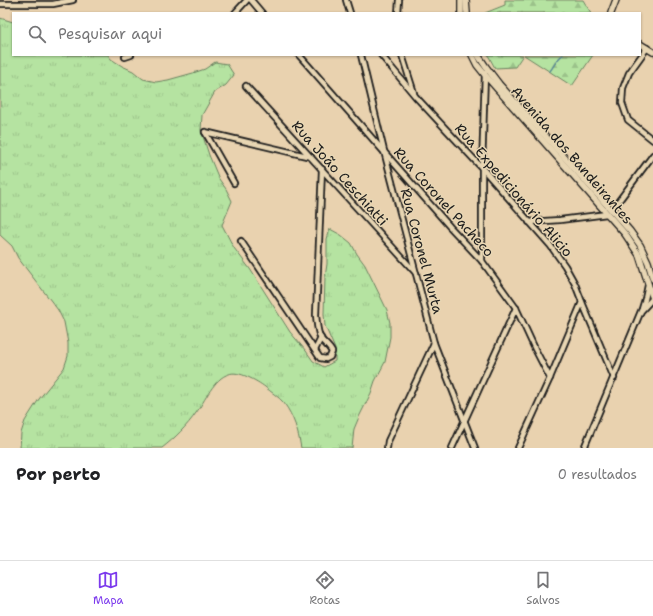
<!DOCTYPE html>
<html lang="pt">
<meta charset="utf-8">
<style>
:root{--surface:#fff;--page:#f2f2f2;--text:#202124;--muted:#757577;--line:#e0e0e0;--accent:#7c3aed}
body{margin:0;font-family:"Shantell Sans",sans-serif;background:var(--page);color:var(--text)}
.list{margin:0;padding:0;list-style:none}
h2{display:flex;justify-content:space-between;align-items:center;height:52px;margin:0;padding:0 16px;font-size:17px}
h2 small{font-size:13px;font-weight:400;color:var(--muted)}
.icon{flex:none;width:22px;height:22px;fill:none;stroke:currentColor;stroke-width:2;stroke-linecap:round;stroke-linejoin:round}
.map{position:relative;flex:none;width:653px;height:448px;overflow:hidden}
.search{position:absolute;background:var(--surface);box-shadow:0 1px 3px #0004;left:12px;right:12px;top:12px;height:44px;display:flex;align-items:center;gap:10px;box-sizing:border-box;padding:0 14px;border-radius:0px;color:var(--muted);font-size:15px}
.sheet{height:112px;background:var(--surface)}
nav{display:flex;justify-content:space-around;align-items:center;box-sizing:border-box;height:56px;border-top:1px solid var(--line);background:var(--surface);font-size:11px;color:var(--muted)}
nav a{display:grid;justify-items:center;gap:2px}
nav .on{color:var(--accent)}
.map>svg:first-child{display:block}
.grass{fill:url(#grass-tufts);stroke:#68805e}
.forest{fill:url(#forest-firs);stroke:#68805e}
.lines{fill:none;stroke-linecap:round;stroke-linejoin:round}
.stream{stroke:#5c8a95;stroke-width:1.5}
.minor-casing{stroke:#1c1c1c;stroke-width:8}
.tertiary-casing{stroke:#1c1c1c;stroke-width:8}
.minor{stroke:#e8d6b3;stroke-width:4.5}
.tertiary{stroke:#e8d6b3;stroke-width:5.5}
.labels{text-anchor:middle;stroke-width:3;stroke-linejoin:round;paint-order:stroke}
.street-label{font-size:14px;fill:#1c1c1c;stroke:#e8d6b3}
</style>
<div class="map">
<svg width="653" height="448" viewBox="0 0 653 448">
<defs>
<pattern id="grass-tufts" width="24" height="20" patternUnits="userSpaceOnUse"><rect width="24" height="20" fill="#b5e3a1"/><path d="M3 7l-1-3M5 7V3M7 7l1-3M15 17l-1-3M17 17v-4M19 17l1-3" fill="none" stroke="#9bc28a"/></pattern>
<pattern id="forest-firs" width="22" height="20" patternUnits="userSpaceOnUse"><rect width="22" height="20" fill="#b5e3a1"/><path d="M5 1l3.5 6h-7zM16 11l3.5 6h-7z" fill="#9bc28a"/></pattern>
</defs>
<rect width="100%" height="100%" fill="#e9d2af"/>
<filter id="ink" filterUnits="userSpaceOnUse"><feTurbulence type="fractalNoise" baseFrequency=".025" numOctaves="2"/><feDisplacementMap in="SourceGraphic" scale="8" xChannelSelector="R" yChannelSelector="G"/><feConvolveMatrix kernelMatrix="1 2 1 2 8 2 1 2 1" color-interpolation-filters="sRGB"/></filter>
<g filter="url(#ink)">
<path class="grass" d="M0,18L13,22V55H108L111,59L122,66L133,71L143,79L156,82L168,80L193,73L205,69L215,62L227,64L234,75L226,85L215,92L202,115L201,130L209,155L219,179L226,189L232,201L222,225L234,248L250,269L290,332L306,351L313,361L324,367L335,361V349L325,326L324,314L325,277L327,264V239L330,229L341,235L351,243L357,254L365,265L387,310L390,323V337L385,362L375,381L371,393L359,417L354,429L352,448H301C298,431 294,417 284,403C279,397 271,392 265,387C257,381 238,370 229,374C214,378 205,401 196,413C187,426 175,438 162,448H20L21,433L25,421L39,399L64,368L68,356V343L64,322L58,310L18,258L12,246L0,235Z"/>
<g class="forest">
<path d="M505,0H583L591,13H485L505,5Z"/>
<path d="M488,55H523L515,67L495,68Z"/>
<path d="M524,55H593L572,86Z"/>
</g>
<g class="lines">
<path class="stream" d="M550,71C554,66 558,57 563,55"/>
<g class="minor-casing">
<g id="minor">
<path d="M251,0L262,13"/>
<path d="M346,0L350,13"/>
<path d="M0,4H53L73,0"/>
<path d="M235,13L247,0"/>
<path d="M398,13L399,0"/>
<path d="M647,48L629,73L623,88L622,103L628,120L653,140"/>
<path d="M299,55L450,227L482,261L516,308L535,349L550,378"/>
<path d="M361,55L384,151L434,343L475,448"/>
<path d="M381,55L416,97L482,168L550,245L565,266L575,284L582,302L614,378"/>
<path d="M402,55L414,93"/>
<path d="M125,57L131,55"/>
<path d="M246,86L416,273"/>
<path d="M205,132L311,157"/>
<path d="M205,132L234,183"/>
<path d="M612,210L653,155"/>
<path d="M529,222L560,220L607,214"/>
<path d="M241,241L320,358L326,359L330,357L332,352C329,346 324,343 321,339C317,332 317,323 316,315L322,169"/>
<path d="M482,261V168L485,73"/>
<path d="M642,309L645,299L648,285"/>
<path d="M315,350L321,338"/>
<path d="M387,448L388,441L434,343"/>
<path d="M452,448L516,308"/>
<path d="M518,448L550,378L582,302"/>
<path d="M584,448L641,311L653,298"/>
</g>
</g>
<g class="tertiary-casing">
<g id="tertiary">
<path d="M466,0L467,13"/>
<path d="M461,13V0"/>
<path d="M611,13L616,0"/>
<path d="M640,44L653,52"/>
<path d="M472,55L477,65L485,75L625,234L639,255L653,299"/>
<path d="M478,55L486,67L499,84L630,231L640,245L648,262L653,279"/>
</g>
</g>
<use href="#minor" class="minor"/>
<use href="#tertiary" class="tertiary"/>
</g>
</g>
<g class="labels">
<g class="street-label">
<text transform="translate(572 155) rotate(49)" y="5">Avenida dos Bandeirantes</text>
<text transform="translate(340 173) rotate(48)" y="5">Rua João Ceschiatti</text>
<text transform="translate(514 190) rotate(49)" y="5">Rua Expedicionário Alicio</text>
<text transform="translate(444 202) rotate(48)" y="5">Rua Coronel Pacheco</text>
<text transform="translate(422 251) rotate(75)" y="5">Rua Coronel Murta</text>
</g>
</g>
</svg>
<div class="search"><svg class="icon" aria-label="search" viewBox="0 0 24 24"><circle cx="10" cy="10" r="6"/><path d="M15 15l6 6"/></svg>Pesquisar aqui</div>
</div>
<section class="sheet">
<h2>Por perto<small>0 resultados</small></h2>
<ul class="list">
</ul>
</section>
<nav>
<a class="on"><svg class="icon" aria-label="map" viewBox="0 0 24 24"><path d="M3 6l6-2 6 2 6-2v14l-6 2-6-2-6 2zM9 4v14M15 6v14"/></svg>Mapa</a>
<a><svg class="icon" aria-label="directions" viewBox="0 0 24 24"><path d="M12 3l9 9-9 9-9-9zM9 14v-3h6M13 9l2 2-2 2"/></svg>Rotas</a>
<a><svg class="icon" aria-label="saved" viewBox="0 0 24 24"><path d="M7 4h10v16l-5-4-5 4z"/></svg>Salvos</a>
</nav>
